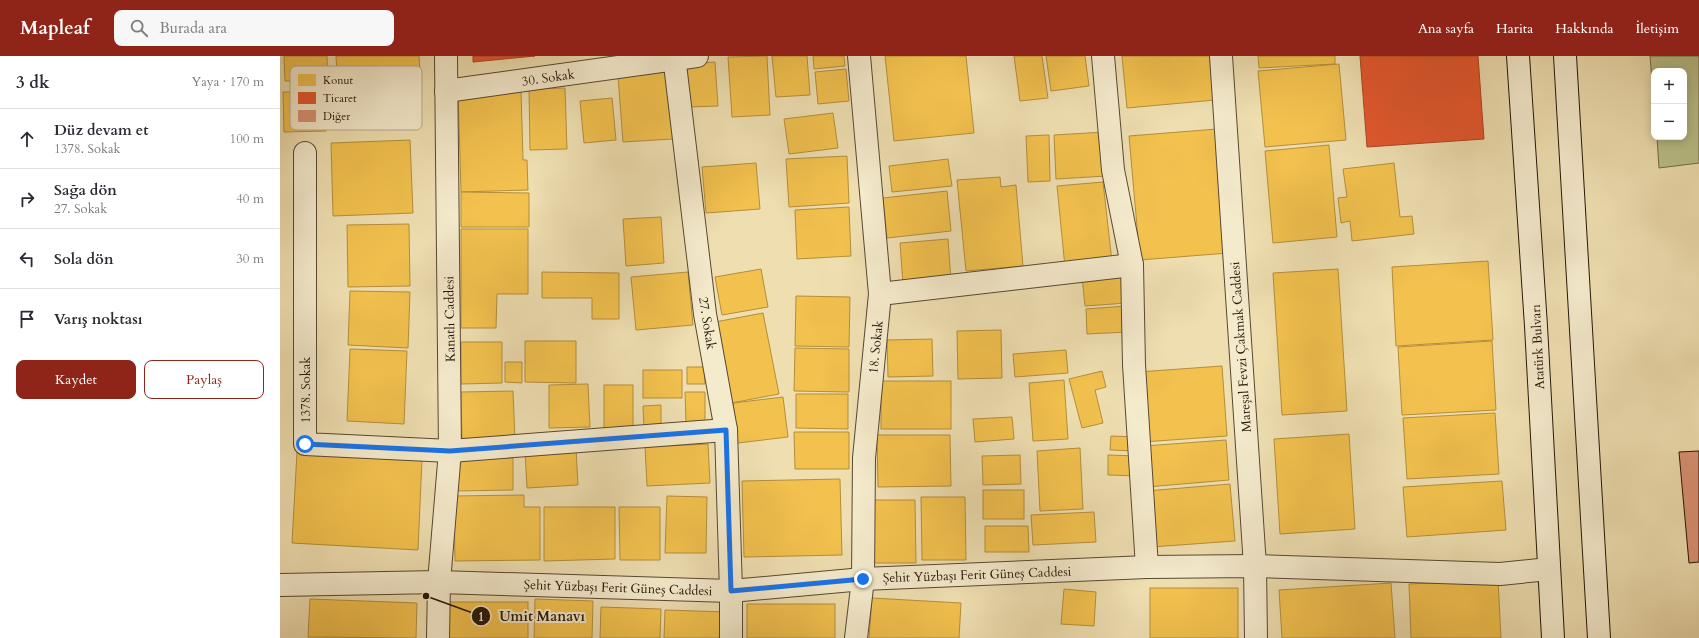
<!DOCTYPE html>
<html lang="tr">
<meta charset="utf-8">
<style>
:root{--surface:#fff;--page:#f7f7f7;--text:#2b2b33;--muted:#7c7c81;--line:#e1e1e2;--accent:#8f2418}
body{margin:0;font-family:Cardo,serif;background:var(--page);color:var(--text)}
.controls{position:absolute;right:12px;top:12px;display:grid;overflow:hidden;border-radius:8px;box-shadow:0 2px 10px #0003}
.controls button{width:36px;height:36px;display:grid;place-items:center;padding:0;border:0;border-bottom:1px solid var(--line);background:var(--surface);color:var(--text);font:20px sans-serif}
.stop{position:absolute;width:12px;height:12px;margin:-9px;border:3px solid #1a73e8;border-radius:50%;background:#fff}
.stop.end{background:#1a73e8;border-color:#fff;box-shadow:0 1px 4px #0008}
.list{margin:0;padding:0;list-style:none}
h2{display:flex;justify-content:space-between;align-items:center;height:52px;margin:0;padding:0 16px;font-size:17px}
h2 small{font-size:13px;font-weight:400;color:var(--muted)}
.list li{display:grid;grid-template-columns:26px 1fr auto;gap:12px;align-items:center;box-sizing:border-box;height:60px;padding:0 16px;border-top:1px solid var(--line)}
.list b{display:block;font-size:15px;white-space:nowrap}
.list p{margin:0;font-size:13px;white-space:nowrap;color:var(--muted)}
.list em{font-size:13px;font-style:normal;color:var(--muted)}
.actions{display:flex;gap:8px;padding:12px 16px}
.actions a{flex:1;padding:9px 0;border:1px solid var(--accent);border-radius:8px;text-align:center;font-size:14px;color:var(--accent)}
.actions .main{background:var(--accent);color:#fff}
.icon{flex:none;width:22px;height:22px;fill:none;stroke:currentColor;stroke-width:2;stroke-linecap:round;stroke-linejoin:round}
.map{position:relative;flex:none;width:1419px;height:582px;overflow:hidden}
header{display:flex;align-items:center;gap:24px;box-sizing:border-box;height:56px;padding:0 20px;background:var(--accent);color:#fff}
header strong{font-size:19px}
nav{display:flex;gap:22px;margin-inline-start:auto;font-size:14px}
.search{width:280px;height:36px;background:var(--page);display:flex;align-items:center;gap:10px;box-sizing:border-box;padding:0 14px;border-radius:8px;color:var(--muted);font-size:15px}
main{display:flex}
aside{flex:1;background:var(--surface)}
.map>svg:first-child{display:block}
.green{fill:#bac18a;stroke:#706c49}
.homes{fill:#f2c14e;stroke:#b48e39}
.shops{fill:#e4572e;stroke:#ab4423}
.building{fill:#dc9274;stroke:#251608}
.lines{fill:none;stroke-linecap:round;stroke-linejoin:round}
.street-casing{stroke:#574832;stroke-width:24}
.secondary-casing{stroke:#251608;stroke-width:24}
.street{stroke:#f4eacc;stroke-width:22}
.secondary{stroke:#f4eacc;stroke-width:22}
.route{stroke:#1a73e8;stroke-width:5}
.labels{text-anchor:middle;stroke-width:4;stroke-linejoin:round;paint-order:stroke}
.street-label{font-size:13px;fill:#251608;stroke:#f4eacc}
.key{fill:#f4eacc;stroke:#b6aa91;stroke-width:1}
.key-label{font-size:11px;fill:#251608}
.leader{fill:none;stroke:#251608;stroke-width:1.5}
.callout-dot{fill:#251608;stroke:#f4eacc;stroke-width:1.5}
.mark-label{font-size:12px;text-anchor:middle;font-weight:bold;fill:#fff}
.callout-label{font-size:14px;text-anchor:middle;font-weight:bold;fill:#251608;stroke:#f4eacc;stroke-width:4;stroke-linejoin:round;paint-order:stroke}
</style>
<header>
<strong>Mapleaf</strong>
<div class="search"><svg class="icon" aria-label="search" viewBox="0 0 24 24"><circle cx="10" cy="10" r="6"/><path d="M15 15l6 6"/></svg>Burada ara</div>
<nav><a>Ana sayfa</a><a>Harita</a><a>Hakkında</a><a>İletişim</a></nav>
</header>
<main>
<aside>
<h2>3 dk<small>Yaya · 170 m</small></h2>
<ul class="list">
<li><svg class="icon" aria-label="ahead" viewBox="0 0 24 24"><path d="M12 20V5M6 11l6-6 6 6"/></svg><div><b>Düz devam et</b><p>1378. Sokak</p></div><em>100 m</em></li>
<li><svg class="icon" aria-label="right" viewBox="0 0 24 24"><path d="M7 20v-9h11M14 6l5 5-5 5"/></svg><div><b>Sağa dön</b><p>27. Sokak</p></div><em>40 m</em></li>
<li><svg class="icon" aria-label="left" viewBox="0 0 24 24"><path d="M17 20v-9H6M10 6l-5 5 5 5"/></svg><div><b>Sola dön</b></div><em>30 m</em></li>
<li><svg class="icon" aria-label="arrive" viewBox="0 0 24 24"><path d="M6 21V4h12l-3 4 3 4H6"/></svg><div><b>Varış noktası</b></div></li>
</ul>
<div class="actions"><a class="main">Kaydet</a><a>Paylaş</a></div>
</aside>
<div class="map">
<svg width="1419" height="582" viewBox="0 0 1419 582">
<rect width="100%" height="100%" fill="#eedeb0"/>
<filter id="stains"><feTurbulence type="fractalNoise" baseFrequency=".005" numOctaves="4"/><feColorMatrix values="0 0 0 0 .2 0 0 0 0 .09 0 0 0 0 .02 0 0 0 .5 -.17"/></filter>
<radialGradient id="worn" r=".72"><stop offset=".6" stop-color="#630" stop-opacity="0"/><stop offset="1" stop-color="#630" stop-opacity=".3"/></radialGradient>
<path class="green" d="M1370,0H1419V107L1379,112L1377,81H1404V15H1374V50Z"/>
<g class="homes">
<path d="M4,0H47L48,25H5Z"/>
<path d="M56,0H139L141,29L58,33Z"/>
<path d="M487,0L490,59L452,61L448,1Z"/>
<path d="M492,0H527L530,39L496,41Z"/>
<path d="M533,0H564L565,10L534,13Z"/>
<path d="M605,0H686L694,77L614,85Z"/>
<path d="M734,0H762L768,42L740,45Z"/>
<path d="M766,0H805L809,30L771,35Z"/>
<path d="M842,0H931L935,44L847,52Z"/>
<path d="M978,0H1055V8L979,12Z"/>
<path d="M435,6L438,50L408,51L406,8Z"/>
<path d="M1059,8L1066,84L985,91L978,15Z"/>
<path d="M566,13L569,45L538,48L535,16Z"/>
<path d="M388,16L393,83L343,86L338,20Z"/>
<path d="M285,32L287,93L250,94L249,33Z"/>
<path d="M241,34L243,104H247L248,134L181,136L178,35Z"/>
<path d="M3,36H46V75L4,76Z"/>
<path d="M332,42L336,84L304,87L300,45Z"/>
<path d="M553,57L558,92L509,98L504,63Z"/>
<path d="M937,73L948,197L860,204L849,80Z"/>
<path d="M824,76L826,120L776,123L774,79Z"/>
<path d="M769,79L770,125L748,126L746,80Z"/>
<path d="M130,84L133,157L53,160L51,87Z"/>
<path d="M1049,89L1057,181L993,187L985,95Z"/>
<path d="M567,100L569,147L509,151L506,103Z"/>
<path d="M668,103L672,130L612,136L609,110Z"/>
<path d="M476,107L480,153L426,157L422,111Z"/>
<path d="M1114,107L1120,161L1132,160L1134,178L1072,185L1070,165L1061,167L1058,142L1067,141L1063,113Z"/>
<path d="M720,121L721,131L736,129L743,210L686,215L677,124Z"/>
<path d="M823,126L832,206L785,211L777,130Z"/>
<path d="M667,135L671,175L607,182L603,142Z"/>
<path d="M181,136L249,137V171H181Z"/>
<path d="M569,151L571,200L517,203L515,154Z"/>
<path d="M381,161L384,207L346,210L343,163Z"/>
<path d="M129,168L130,230L68,231L67,169Z"/>
<path d="M181,173H248V238H217L216,272H181Z"/>
<path d="M668,183L671,225L623,228L620,187Z"/>
<path d="M1208,205L1213,284L1116,290L1112,211Z"/>
<path d="M481,213L488,251L442,259L435,221Z"/>
<path d="M1058,213L1067,355L1002,359L993,217Z"/>
<path d="M262,216L339,217V263H312V242H262Z"/>
<path d="M408,216L413,269L356,274L351,221Z"/>
<path d="M845,217L847,247L805,250L802,220Z"/>
<path d="M70,235L130,236L128,292L68,289Z"/>
<path d="M516,240L570,241L569,291L515,290Z"/>
<path d="M846,250L848,276L807,278L806,253Z"/>
<path d="M483,257L499,338L451,347L435,266Z"/>
<path d="M721,274L722,322L678,323L677,275Z"/>
<path d="M652,283L653,320L608,321L607,284Z"/>
<path d="M245,285H296V327L245,326Z"/>
<path d="M1212,285L1216,354L1122,359L1118,291Z"/>
<path d="M181,286H222V327L181,328Z"/>
<path d="M515,292L569,293V336L514,335Z"/>
<path d="M70,293L127,295L124,368L67,365Z"/>
<path d="M786,294L788,317L735,321L733,298Z"/>
<path d="M225,306H242V327L225,326Z"/>
<path d="M942,310L947,380L863,386L858,316Z"/>
<path d="M407,311H424L425,328H407Z"/>
<rect x="363" y="314" width="39" height="28"/>
<path d="M822,315L826,331L815,334L823,367L802,372L789,323Z"/>
<path d="M784,324L788,383L753,385L749,327Z"/>
<rect x="601" y="325" width="70" height="48"/>
<path d="M308,328L310,371L269,372V329Z"/>
<rect x="324" y="329" width="29" height="47"/>
<path d="M233,335L235,384L182,385L181,336Z"/>
<path d="M405,336H425V368L406,367Z"/>
<path d="M516,338H568V373L516,372Z"/>
<path d="M503,341L508,381L458,387L453,347Z"/>
<path d="M381,349V373H364L363,350Z"/>
<path d="M1215,357L1219,418L1127,423L1123,362Z"/>
<path d="M732,361L734,383L695,386L693,363Z"/>
<path d="M514,376H569V413H515Z"/>
<path d="M1069,378L1075,473L1000,478L994,383Z"/>
<path d="M597,379H670L671,430L598,431Z"/>
<path d="M831,380L857,381L856,395L830,394Z"/>
<path d="M946,384L949,424L867,431L864,390Z"/>
<path d="M428,388L430,427L367,430L365,391Z"/>
<path d="M800,392L803,453L760,455L757,395Z"/>
<path d="M296,393L298,429L247,432L245,396Z"/>
<path d="M17,396L142,403L138,494L12,487Z"/>
<path d="M740,399L741,428L703,429L702,400Z"/>
<path d="M828,399L858,400V420L828,419Z"/>
<path d="M233,402V434L177,435V403Z"/>
<path d="M560,423L562,499L464,501L462,425Z"/>
<path d="M1222,425L1226,474L1127,481L1123,431Z"/>
<path d="M950,428L955,485L871,491L866,435Z"/>
<rect x="703" y="434" width="41" height="29"/>
<path d="M244,439V451H260V504L175,505L174,440Z"/>
<path d="M387,440L427,441L426,497H385Z"/>
<path d="M641,441H685L686,504H642Z"/>
<path d="M592,444H635L636,507H592Z"/>
<path d="M264,451H335V503L264,505Z"/>
<path d="M339,451H380V504H340Z"/>
<path d="M814,456L816,486L753,489L751,459Z"/>
<path d="M705,470H748L749,496H705Z"/>
<path d="M1218,524L1221,582H1131L1129,528Z"/>
<path d="M1111,527L1115,582H1002L999,534Z"/>
<rect x="870" y="532" width="88" height="50"/>
<path d="M784,533L816,536L814,570L781,568Z"/>
<path d="M592,542L681,547L679,582H589Z"/>
<path d="M30,543L137,547L136,582L28,581Z"/>
<path d="M255,543L313,545L312,582H254Z"/>
<rect x="167" y="546" width="81" height="36"/>
<rect x="467" y="548" width="88" height="34"/>
<path d="M321,551L381,553L380,582H320Z"/>
<path d="M385,554L448,556L447,582H384Z"/>
</g>
<g class="shops">
<path d="M193,0H255L193,6Z"/>
<path d="M1080,0H1198L1204,83L1087,91Z"/>
</g>
<path class="building" d="M1419,395V506L1409,507L1399,396Z"/>
<g class="lines">
<g class="street-casing">
<g id="street">
<path d="M394,0L425,258L446,374L451,535V582"/>
<path d="M823,0L833,114L852,209L854,309L867,511"/>
<path d="M941,0L975,510L976,582"/>
<path d="M166,35L417,0"/>
<path d="M25,97V388L170,395L446,374"/>
<path d="M600,238L852,209"/>
<path d="M0,529L159,526L451,535L583,523L867,511L975,510L1220,518L1269,513"/>
<path d="M158,582L159,526L170,395L166,0"/>
<path d="M576,582L583,523L584,402L600,238L579,0"/>
</g>
</g>
<g class="secondary-casing">
<g id="secondary">
<path d="M1238,0L1256,270L1273,582"/>
<path d="M1285,0L1319,582"/>
</g>
</g>
<use href="#street" class="street"/>
<use href="#secondary" class="secondary"/>
</g>
<g class="lines">
<path class="route" d="M25,388L170,395L446,374L451,535L583,523"/>
</g>
<g class="labels">
<g class="street-label">
<text transform="translate(268 21) rotate(-8)" y="5">30. Sokak</text>
<text transform="translate(169 263) rotate(-91)" y="5">Kanatlı Caddesi</text>
<text transform="translate(428 267) rotate(81)" y="5">27. Sokak</text>
<text transform="translate(595 291) rotate(-84)" y="5">18. Sokak</text>
<text transform="translate(960 291) rotate(-94)" y="5">Mareşal Fevzi Çakmak Caddesi</text>
<text transform="translate(1257 291) rotate(-93)" y="5">Atatürk Bulvarı</text>
<text transform="translate(25 334) rotate(-90)" y="5">1378. Sokak</text>
<text transform="translate(697 518) rotate(-2)" y="5">Şehit Yüzbaşı Ferit Güneş Caddesi</text>
<text transform="translate(338 531) rotate(2)" y="5">Şehit Yüzbaşı Ferit Güneş Caddesi</text>
</g>
</g>
<rect x="10" y="10" width="132" height="64" rx="6" class="key"/>
<rect x="18" y="18" width="18" height="12" fill="#f2c14e"/>
<rect x="18" y="36" width="18" height="12" fill="#e4572e"/>
<rect x="18" y="54" width="18" height="12" fill="#dc9274"/>
<g class="key-label">
<text x="43" y="28">Konut</text>
<text x="43" y="46">Ticaret</text>
<text x="43" y="64">Diğer</text>
</g>
<path class="leader" d="M146 540L201 560"/>
<g class="callout-dot">
<circle cx="146" cy="540" r="4"/>
<circle cx="201" cy="560" r="10"/>
</g>
<g class="mark-label">
<text x="201" y="565">1</text>
</g>
<g class="callout-label">
<text x="262" y="565">Umit Manavı</text>
</g>
<rect width="100%" height="100%" filter="url(#stains)"/>
<rect width="100%" height="100%" fill="url(#worn)"/>
</svg>
<div class="controls">
<button>+</button>
<button>−</button>
</div>
<div class="stop" style="left:25px;top:388px"></div>
<div class="stop end" style="left:583px;top:523px"></div>
</div>
</main>
